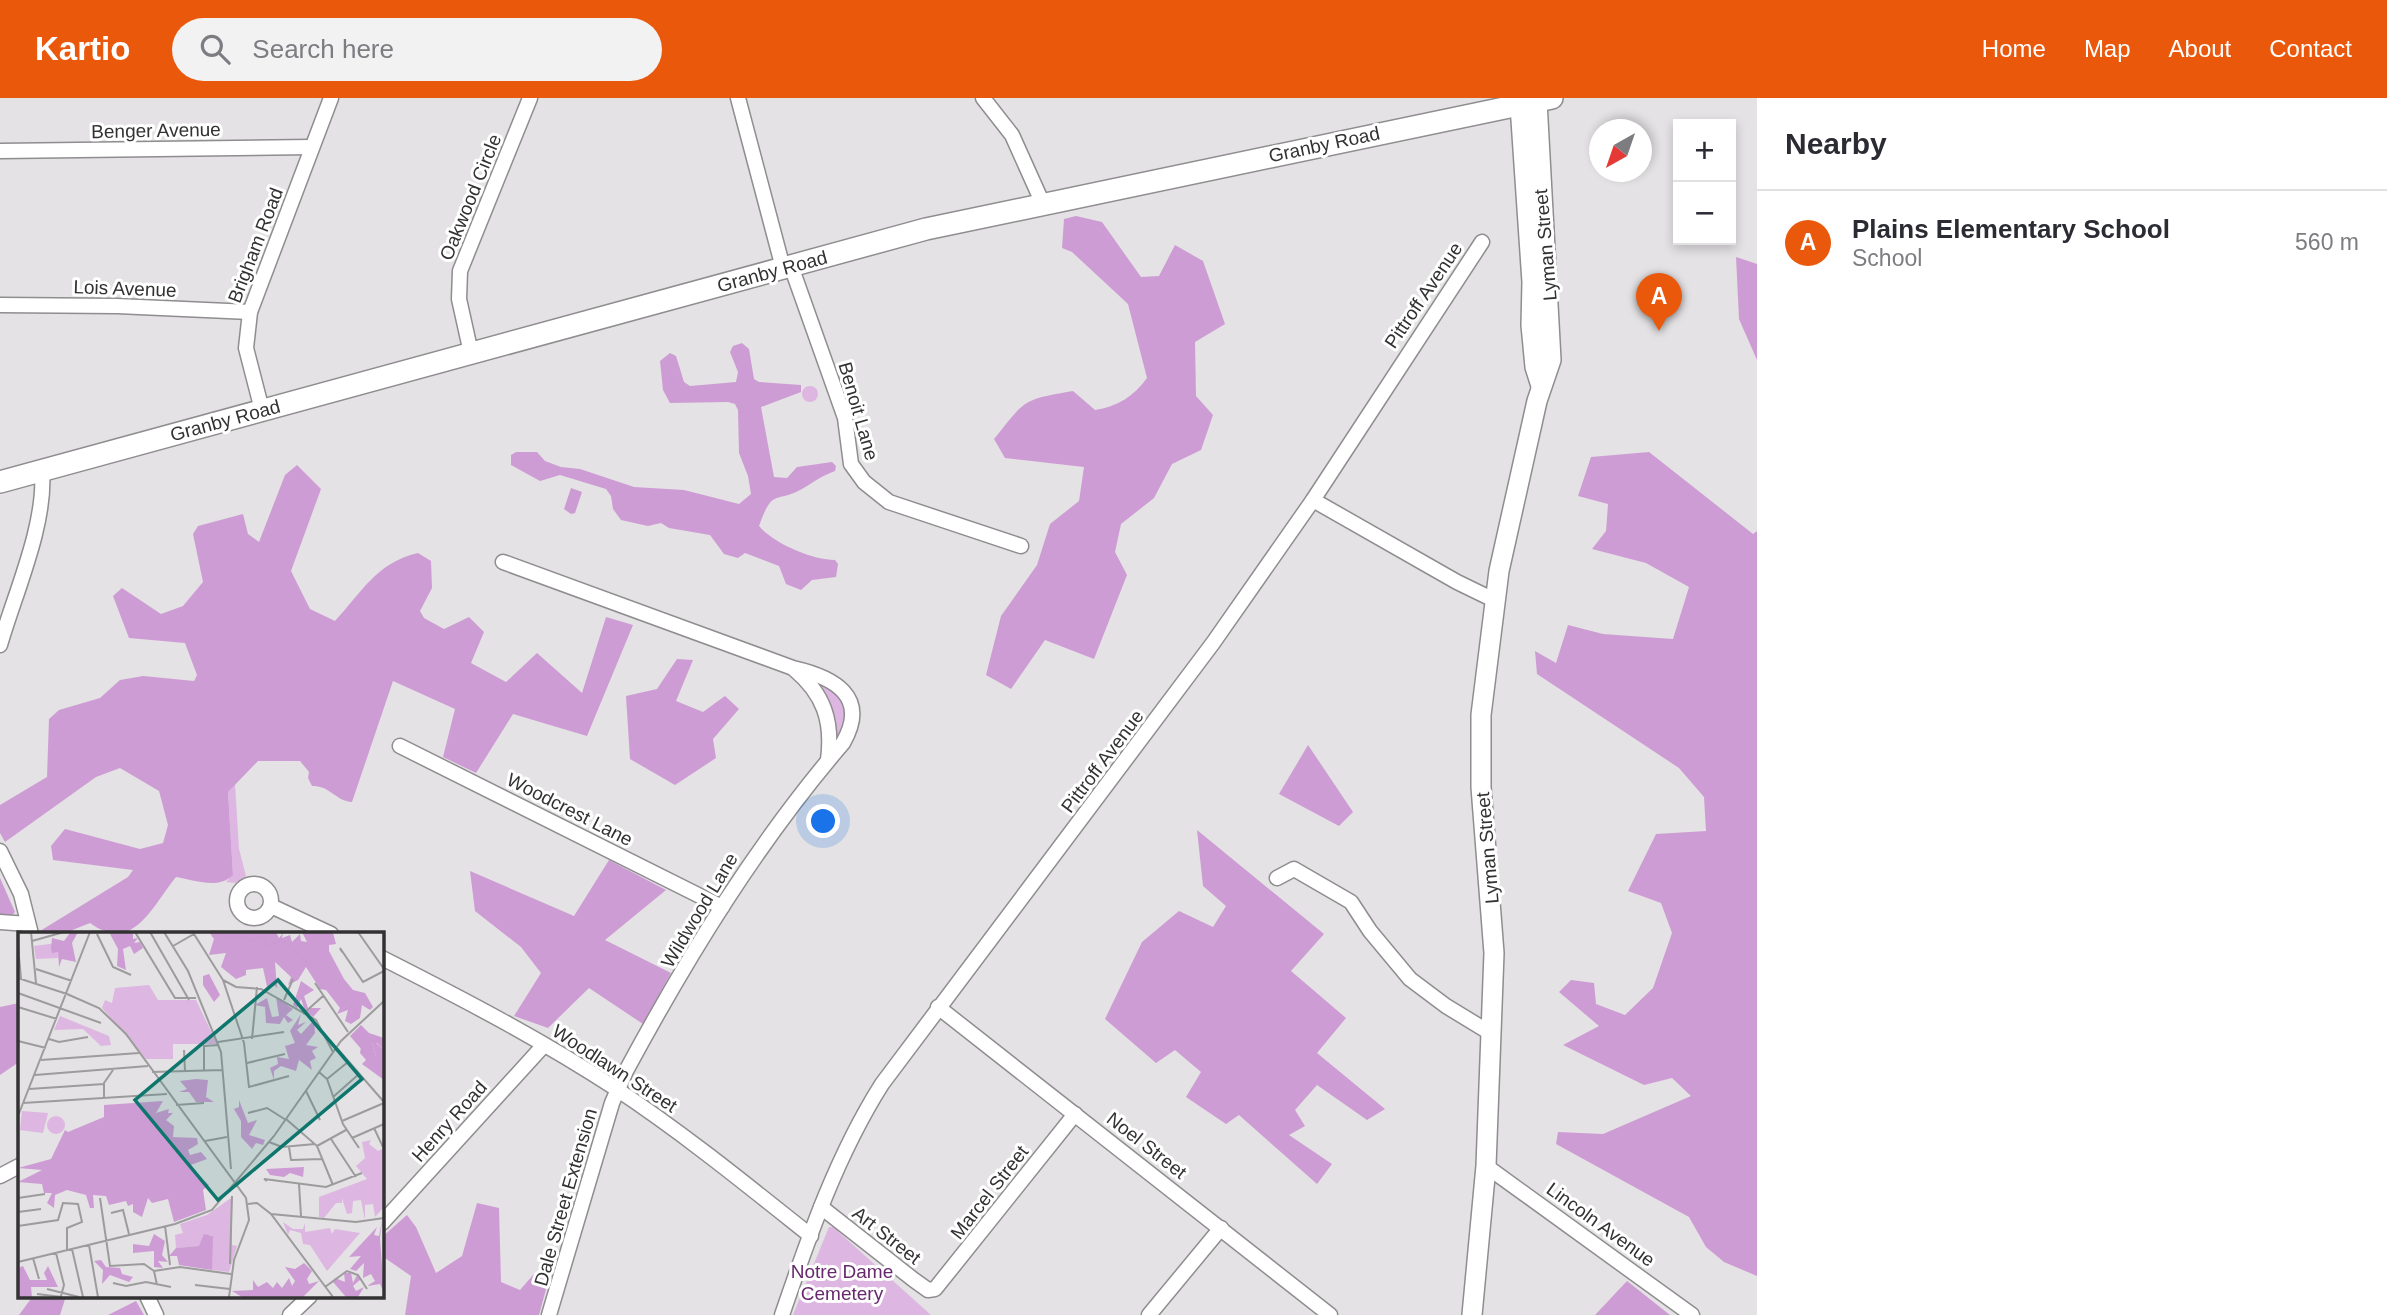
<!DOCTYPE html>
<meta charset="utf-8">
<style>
:root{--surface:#fff;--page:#f2f2f3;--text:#2b2b33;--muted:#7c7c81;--line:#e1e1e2;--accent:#ea580c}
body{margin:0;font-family:Arial,sans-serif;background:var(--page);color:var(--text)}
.controls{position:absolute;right:21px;top:21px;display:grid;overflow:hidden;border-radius:0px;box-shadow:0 4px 10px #0003}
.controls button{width:63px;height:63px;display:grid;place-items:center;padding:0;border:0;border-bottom:2px solid var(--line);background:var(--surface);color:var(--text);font:35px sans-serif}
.compass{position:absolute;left:1589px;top:21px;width:63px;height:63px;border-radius:50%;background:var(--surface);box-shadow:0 4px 10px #0003;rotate:220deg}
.you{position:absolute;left:824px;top:724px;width:24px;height:24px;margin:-18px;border:5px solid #fff;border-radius:50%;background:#1a73e8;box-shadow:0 0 0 10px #1a73e833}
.badge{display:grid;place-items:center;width:46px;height:46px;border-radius:50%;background:var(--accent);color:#fff;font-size:23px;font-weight:700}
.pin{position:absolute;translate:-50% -58px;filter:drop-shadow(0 2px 4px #0008)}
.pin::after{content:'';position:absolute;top:37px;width:24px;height:21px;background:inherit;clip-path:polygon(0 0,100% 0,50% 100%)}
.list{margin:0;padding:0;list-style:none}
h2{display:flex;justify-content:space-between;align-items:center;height:91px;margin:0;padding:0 28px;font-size:30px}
h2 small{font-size:23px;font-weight:400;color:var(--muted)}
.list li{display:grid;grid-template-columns:46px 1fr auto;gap:21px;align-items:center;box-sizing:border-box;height:105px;padding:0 28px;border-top:2px solid var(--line)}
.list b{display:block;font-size:26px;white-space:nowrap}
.list p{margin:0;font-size:23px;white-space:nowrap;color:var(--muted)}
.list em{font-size:23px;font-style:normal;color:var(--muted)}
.icon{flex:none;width:38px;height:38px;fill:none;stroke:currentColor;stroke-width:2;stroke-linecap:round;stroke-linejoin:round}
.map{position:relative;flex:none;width:1757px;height:1217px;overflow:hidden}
header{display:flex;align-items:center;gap:42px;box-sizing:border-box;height:98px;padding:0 35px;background:var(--accent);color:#fff}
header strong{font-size:33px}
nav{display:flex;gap:38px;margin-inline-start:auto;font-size:24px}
.search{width:490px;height:63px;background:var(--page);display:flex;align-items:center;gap:18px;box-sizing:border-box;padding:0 24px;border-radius:38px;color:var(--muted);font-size:26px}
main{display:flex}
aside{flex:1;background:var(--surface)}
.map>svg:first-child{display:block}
.green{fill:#ddb6e1}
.forest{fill:#ce9cd4}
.water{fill:#cd9bd3}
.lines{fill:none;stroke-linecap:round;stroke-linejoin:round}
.street-casing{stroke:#8f8d8f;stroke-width:17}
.secondary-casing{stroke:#8f8d8f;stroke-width:22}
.primary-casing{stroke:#8f8d8f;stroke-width:24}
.street{stroke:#fff;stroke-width:14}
.secondary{stroke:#fff;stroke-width:19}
.primary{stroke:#fff;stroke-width:21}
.labels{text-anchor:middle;stroke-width:6;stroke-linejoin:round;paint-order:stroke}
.street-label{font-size:19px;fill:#333233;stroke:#fff}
.park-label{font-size:19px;fill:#66296e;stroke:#fff}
.inset-river{fill:none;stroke:#cd9bd3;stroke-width:3.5}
.inset-road{fill:none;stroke:#9d9c9d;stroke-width:2}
.view{fill:#0f766e;fill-opacity:0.15;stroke:#0f766e;stroke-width:3.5}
.inset-edge{fill:none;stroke:#333233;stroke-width:3.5}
</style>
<header>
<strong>Kartio</strong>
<div class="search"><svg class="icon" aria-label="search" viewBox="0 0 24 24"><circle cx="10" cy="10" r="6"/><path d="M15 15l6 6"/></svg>Search here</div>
<nav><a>Home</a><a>Map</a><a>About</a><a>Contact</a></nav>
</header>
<main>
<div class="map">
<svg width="1757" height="1217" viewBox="0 0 1757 1217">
<rect width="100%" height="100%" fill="#e4e2e4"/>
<g class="green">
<circle cx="810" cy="296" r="8"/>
<path d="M818,582L843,601L847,620L838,643L835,642Z"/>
<path d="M235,686L239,751L246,778L235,785L226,784L233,776L228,694Z"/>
<path d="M829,1129H833L931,1217H793Z"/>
</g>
<g class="forest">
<path d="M1076,118L1102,124L1141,179L1159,178L1175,147L1203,163L1225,226L1195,244L1196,298L1213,317L1201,352L1172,366L1154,400L1121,426L1115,454L1127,477L1094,561L1045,542L1011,591L986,577L1001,518L1037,467L1050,426L1079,403L1084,369L1005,360L994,341C1026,301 1022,302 1073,293L1095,312C1117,309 1134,298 1147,280L1128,206L1072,154L1062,150L1064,121Z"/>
<path d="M1736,159L1757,166V262L1739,221Z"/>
<path d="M742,245L749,251L754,281L759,284L801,287V294L761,309L774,379L787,380L797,369L832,364L836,368L835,373C821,378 814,384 802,391C775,406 773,389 759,428C773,445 812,462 835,462L838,466L836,479L812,482L801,492L786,486L779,468L745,455L738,460L724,456L710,437L669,430L661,425L648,428L621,422L613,411L611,398L606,391L560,377L540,383L511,367V357L516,354H537L545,363L561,369L580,371L634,389L684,392L739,406L751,396L748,378L739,355L738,312L735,306L728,304L670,305L663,292L660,263L670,255L676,258L684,284L690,288L736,284L738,274L730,254L733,248Z"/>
<path d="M1649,354L1753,436L1757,433V1178L1724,1164L1706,1149L1689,1119L1556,1046L1558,1034L1603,1036L1691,998L1672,980L1644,987L1563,947L1599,928L1559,894L1571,882L1594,885L1596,906L1625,917L1653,890L1672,835L1661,805L1628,793L1656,736L1706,733L1704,699L1679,670L1537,576L1535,553L1556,565L1568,527L1603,536L1673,541L1689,489L1646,465L1592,451L1606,433L1608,406L1578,398L1591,359Z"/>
<path d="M297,367L321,391L291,473L310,511L335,523C362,494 376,465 418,455L431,463L432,490L420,513L424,520L444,531L469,519L484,534L471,565L506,584L537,555L582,595L606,519L633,527L587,638L513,616L476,675L443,659L455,611L393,583L352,704C336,703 329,687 312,688L308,680L309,674L300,663H258L228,694L233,777C218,792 195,782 176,779C151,810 133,856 90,825L65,835L40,833L128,779L133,772L53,762L51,748L65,731L140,751L163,745L168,727L159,693L120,670L96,679L5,744L0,735V707L47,679L49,621L59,612L100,600L120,582L143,578L194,583L197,577L185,545L129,540L113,498L122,490L161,516L183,508L203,484L193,436L198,428L243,416L248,436L259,444L285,377Z"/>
<path d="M677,561L693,562L676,603L703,614L725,598L739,611L713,641L716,660L675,687L630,661L626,598L657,591Z"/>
<path d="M1308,647L1353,714L1339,728L1279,696Z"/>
<path d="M1197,732L1324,836L1291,873L1346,920L1317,955L1385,1011L1367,1022L1317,987L1295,1012L1305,1028L1289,1037L1332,1066L1317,1086L1239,1017L1226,1026L1186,999L1201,974L1175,952L1156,965L1105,921L1142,844L1179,813L1213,829L1226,808L1203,788Z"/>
<path d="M609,762L666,792L605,842L671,875L643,926L589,890L548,930L514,918L541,875L521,849L475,813L470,773L574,818Z"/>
<path d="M0,780L15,814L0,831Z"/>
<path d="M19,905V964L0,977V909Z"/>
<path d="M477,1105L499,1110L501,1184L520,1192L533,1177L548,1184L539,1217H405L411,1178L382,1158V1139L407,1117L416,1129L436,1175L462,1158Z"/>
<path d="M1627,1183L1670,1217H1595Z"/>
<path d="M33,1198H66L60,1217H19Z"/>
<path d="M136,1203L144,1217H108Z"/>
</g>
<path class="water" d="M571,390L582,394L575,415L571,416L564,411Z"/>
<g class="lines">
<g class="street-casing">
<g id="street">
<path d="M738,0L783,170"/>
<path d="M983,0L1012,37L1043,106"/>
<path d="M0,53L312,49"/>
<path d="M791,168L845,320L851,366L864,384L889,404L1021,448"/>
<path d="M0,207L117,208L250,214"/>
<path d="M471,255L459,201L460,173L530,0"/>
<path d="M262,312L246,250L250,214L331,0"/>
<path d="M1313,402L1457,484L1494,502"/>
<path d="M503,464L793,570C833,579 870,598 843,645C757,745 688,858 626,973L612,1005L549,1217"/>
<path d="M0,547C15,495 46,427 42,374"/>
<path d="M794,571C824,596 833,623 828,662"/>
<path d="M400,648L722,809"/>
<path d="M0,753L21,796L31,836"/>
<path d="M1277,780L1294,771L1351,804L1370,833L1410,881L1446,908L1492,936"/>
<circle cx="254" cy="803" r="17"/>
<path d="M271,808L331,836"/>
<path d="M0,824L28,826"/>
<path d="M382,860C461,900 540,941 615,990C683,1035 747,1087 811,1138"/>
<path d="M938,909L1330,1217"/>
<path d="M1486,1068L1692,1217"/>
<path d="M0,1078L19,1068"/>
<path d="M821,1109L914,1182L928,1192L935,1191L1075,1016"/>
<path d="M382,1125L544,947"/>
<path d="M147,1198L156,1217"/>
<path d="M290,1217L310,1198"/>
<path d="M782,1217C809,1138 837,1057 882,986L1213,545L1313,402L1482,144"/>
<path d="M1149,1217L1221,1130"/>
</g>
</g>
<g class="secondary-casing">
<g id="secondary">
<path d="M1520,7L1532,184L1531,227L1535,269L1541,288"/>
<path d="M1472,1217L1486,1068L1494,855L1481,689V617L1499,473L1537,303L1551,262L1537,3"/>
</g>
</g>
<g class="primary-casing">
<path id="primary" d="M0,384L926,131L1552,0"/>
</g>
<use href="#street" class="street"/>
<use href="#secondary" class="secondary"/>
<use href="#primary" class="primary"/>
</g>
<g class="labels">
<g class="street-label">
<text transform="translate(156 32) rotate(-1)" y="7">Benger Avenue</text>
<text transform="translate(1324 46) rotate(-12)" y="7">Granby Road</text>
<text transform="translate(470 99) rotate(-68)" y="7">Oakwood Circle</text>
<text transform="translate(255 147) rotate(-69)" y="7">Brigham Road</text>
<text transform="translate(1545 147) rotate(-95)" y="7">Lyman Street</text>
<text transform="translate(772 173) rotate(-15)" y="7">Granby Road</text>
<text transform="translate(125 190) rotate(2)" y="7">Lois Avenue</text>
<text transform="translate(1423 197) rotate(-56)" y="7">Pittroff Avenue</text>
<text transform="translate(859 313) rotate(74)" y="7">Benoit Lane</text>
<text transform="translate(225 322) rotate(-15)" y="7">Granby Road</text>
<text transform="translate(1102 663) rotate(-53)" y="7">Pittroff Avenue</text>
<text transform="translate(570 711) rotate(27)" y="7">Woodcrest Lane</text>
<text transform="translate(1487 750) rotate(-95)" y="7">Lyman Street</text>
<text transform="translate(699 812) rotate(-59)" y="7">Wildwood Lane</text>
<text transform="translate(615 970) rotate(33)" y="7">Woodlawn Street</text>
<text transform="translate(449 1023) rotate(-48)" y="7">Henry Road</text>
<text transform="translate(1147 1047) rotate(38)" y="7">Noel Street</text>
<text transform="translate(989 1094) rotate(-52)" y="7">Marcel Street</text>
<text transform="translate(565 1099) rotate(-74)" y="7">Dale Street Extension</text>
<text transform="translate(1601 1126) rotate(36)" y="7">Lincoln Avenue</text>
<text transform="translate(887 1137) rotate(38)" y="7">Art Street</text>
</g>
<g class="park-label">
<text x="842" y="1180">Notre Dame<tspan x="842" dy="22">Cemetery</tspan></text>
</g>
</g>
<g transform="translate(18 834)">
<rect width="366" height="366" fill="#e4e2e4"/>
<path d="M39,11L40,26L18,27L16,14ZM131,53L140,68H178L199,112H155V127H128L84,76L87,68L94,71L97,56ZM42,84L91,104L93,113L83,114L65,97L36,98ZM4,179L30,181L25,201L2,198ZM29 193a9 9 0 1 1 18 0a9 9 0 1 1-18 0ZM353,208L351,212L360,219L366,216V275L357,285L355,272L347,273V288L343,268L335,269L334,281L329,282L324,266V271H318L306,286L301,285V265L349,247L338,234L347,226L344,210ZM213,266L214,313L219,314L211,340L194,338V303H186L182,314L158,316L157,303L165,301L162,292L189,283ZM265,290L275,297H285L287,291V300L312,296L314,302L317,297L342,301L309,339L292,313L285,312L283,301L272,298L270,303Z" fill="#ddb6e1"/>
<path d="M60,0L54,11L58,30L44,27L41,35L40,20L34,21L33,16L34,6L46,9L52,1ZM91,0H115V7L120,6L116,11L122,10L125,16L116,22L112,14L105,17L108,38L99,34L100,17ZM191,0H258L261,6L265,1L264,6L272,3L274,10L282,2L283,9L289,10L284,0L315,1L318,12L311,13V19L326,47L335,58L347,61L355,75L352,78L344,73L342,86L333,92L327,89L330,78L319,82L322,76L308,58L302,57L288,35L280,48L270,53L273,45L257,30L259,56L255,52L250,59L245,36L228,38V43L218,47L203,35L208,21L191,23L196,7ZM191,42L202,63L196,70L185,53V44ZM283,49L296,58L286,64L290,76H303L295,85L287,79L283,67L279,76L275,73ZM258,65L275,77L268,83L275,88L270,91L266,85L262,92L248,91L247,75L237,73L249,66L254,85L261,84ZM283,82L280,93L288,90L279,98L283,102L296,88L297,101L288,113L300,115L294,119L298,126L292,129L294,138L281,128L278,139L263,134L256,139V148L252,136L260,132L259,125L271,127L267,114L277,111L272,99ZM357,110L366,118V148L344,132L348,128L342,121L343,115L358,125L354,111ZM178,147L190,148L188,165L196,170H178L171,160H161L169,157L162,149ZM221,168L230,191L239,188L231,203L247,208L245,213L238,211L234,217L223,205V189L216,177L221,175ZM145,169L138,181L151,177L150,181H155L148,188L156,194L155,205L179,206L180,212L170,218L172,223L183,220L189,227L170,234L191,253L185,258L188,278L156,290L150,267L134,271L130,266L124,285L115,280V272L110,274L108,269L91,273L88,264L75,263L76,276H72L68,263L49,258L37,263L36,276L29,271L34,261H26L24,252L0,250L24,238L0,236L33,227L47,198L50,200L86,185V173ZM286,235L285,245L272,241L266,245L252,243L248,237ZM364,288L362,306L366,361L362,352L349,354L357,349L353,342L345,346L346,331L338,339L332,337L343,324L331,325L359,295L356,303L361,304ZM136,302L147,309L144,323L150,330L140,329L145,336L136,335V319L115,321V312L131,314ZM186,302L195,304L194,338L161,333L159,324H151L158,316L181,314ZM83,328L88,335L102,336L104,342L115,345L111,350L92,343L84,352L85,338L76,329ZM286,331L294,339L289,347L291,352L301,349L285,365H224L214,359L235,358V348L240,355L249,350L255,356L259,350L264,356L271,346L274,354L277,349L267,335L277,337ZM5,334L12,348H29L26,341L30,334L40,355H13L14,365H0V336ZM326,341H333L335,351L339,343L343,347L335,354L338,359L346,355L340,365H328L315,350L317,346L327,350Z" fill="#ce9cd4"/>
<path d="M343,93L351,101L366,106V118L359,111H354L358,125H350L332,104Z" fill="#cd9bd3"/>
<path class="inset-river" d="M194,0L236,9L247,5L250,13L263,8L298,38M322,69L337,76L339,87"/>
<path class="inset-road" d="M13,0L18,51M117,0L157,66H178M132,0L171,68M146,0L170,39L203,120L213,237M340,0L366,37M79,2L95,35L113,43M14,9L46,0M0,13L3,47M155,14L176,2L205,48L218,55L243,57L298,88L315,120M324,20L322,16L345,50L366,39M18,37L54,49M0,46L49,62M205,48L226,111L231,155L271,144M297,51L330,100M0,61L83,91M49,62L81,76L108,102L228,266L231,288L216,328L211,365M266,68L275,47M0,75L39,87M285,82L305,64M31,107L41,110L70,105M234,107L239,55M0,109L28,116M200,110L266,100M318,115L366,170M166,118L167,139M23,128L121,121M229,131L267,122M186,138V114L201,113M134,140L205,138M301,140L309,147L325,192L341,216M17,143L130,134M309,147L330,130M11,157L86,152M288,159L302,188M315,165L341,142M86,166V151L95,138M5,171L149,162M158,173L186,171M230,181L249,176L268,188M0,184L72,0M268,187L299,214L315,253M324,189L366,171M356,196L365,215M334,206L366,192M313,207L338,245M187,209L209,205M251,210L264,215L297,212M299,214L328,198M271,215L273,228L304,227M249,249L246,247L308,255L344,241M281,252L283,284M0,266L27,262M82,266L92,334L126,332L136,339L139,353M230,272L239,271L253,282L315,365M0,280L23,277M93,281L105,278L111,302M253,282L338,290L366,286M0,294L40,288L45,271L60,272L64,290L49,296V318M147,294L152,333M71,313L80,365M54,317L65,365M38,321L46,353L43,364M15,326L21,347M0,330L157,292L194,278L256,204L323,109L366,69M212,332L214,264M136,339L162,335L213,342M95,351L108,354L128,350L153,355M177,353L212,357M307,355L329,339L340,343L349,357M29,357L61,365M19,362L44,365"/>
<path class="view" d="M260,48L344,147L200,268L117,168Z"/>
<rect width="366" height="366" class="inset-edge"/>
</g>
</svg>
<div class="controls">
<button>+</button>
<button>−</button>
</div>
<svg class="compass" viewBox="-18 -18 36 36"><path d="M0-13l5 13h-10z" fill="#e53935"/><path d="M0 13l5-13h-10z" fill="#7c7c81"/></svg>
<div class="you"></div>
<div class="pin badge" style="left:1659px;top:233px">A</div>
</div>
<aside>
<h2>Nearby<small></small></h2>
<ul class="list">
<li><span class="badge">A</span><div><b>Plains Elementary School</b><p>School</p></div><em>560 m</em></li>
</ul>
</aside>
</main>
